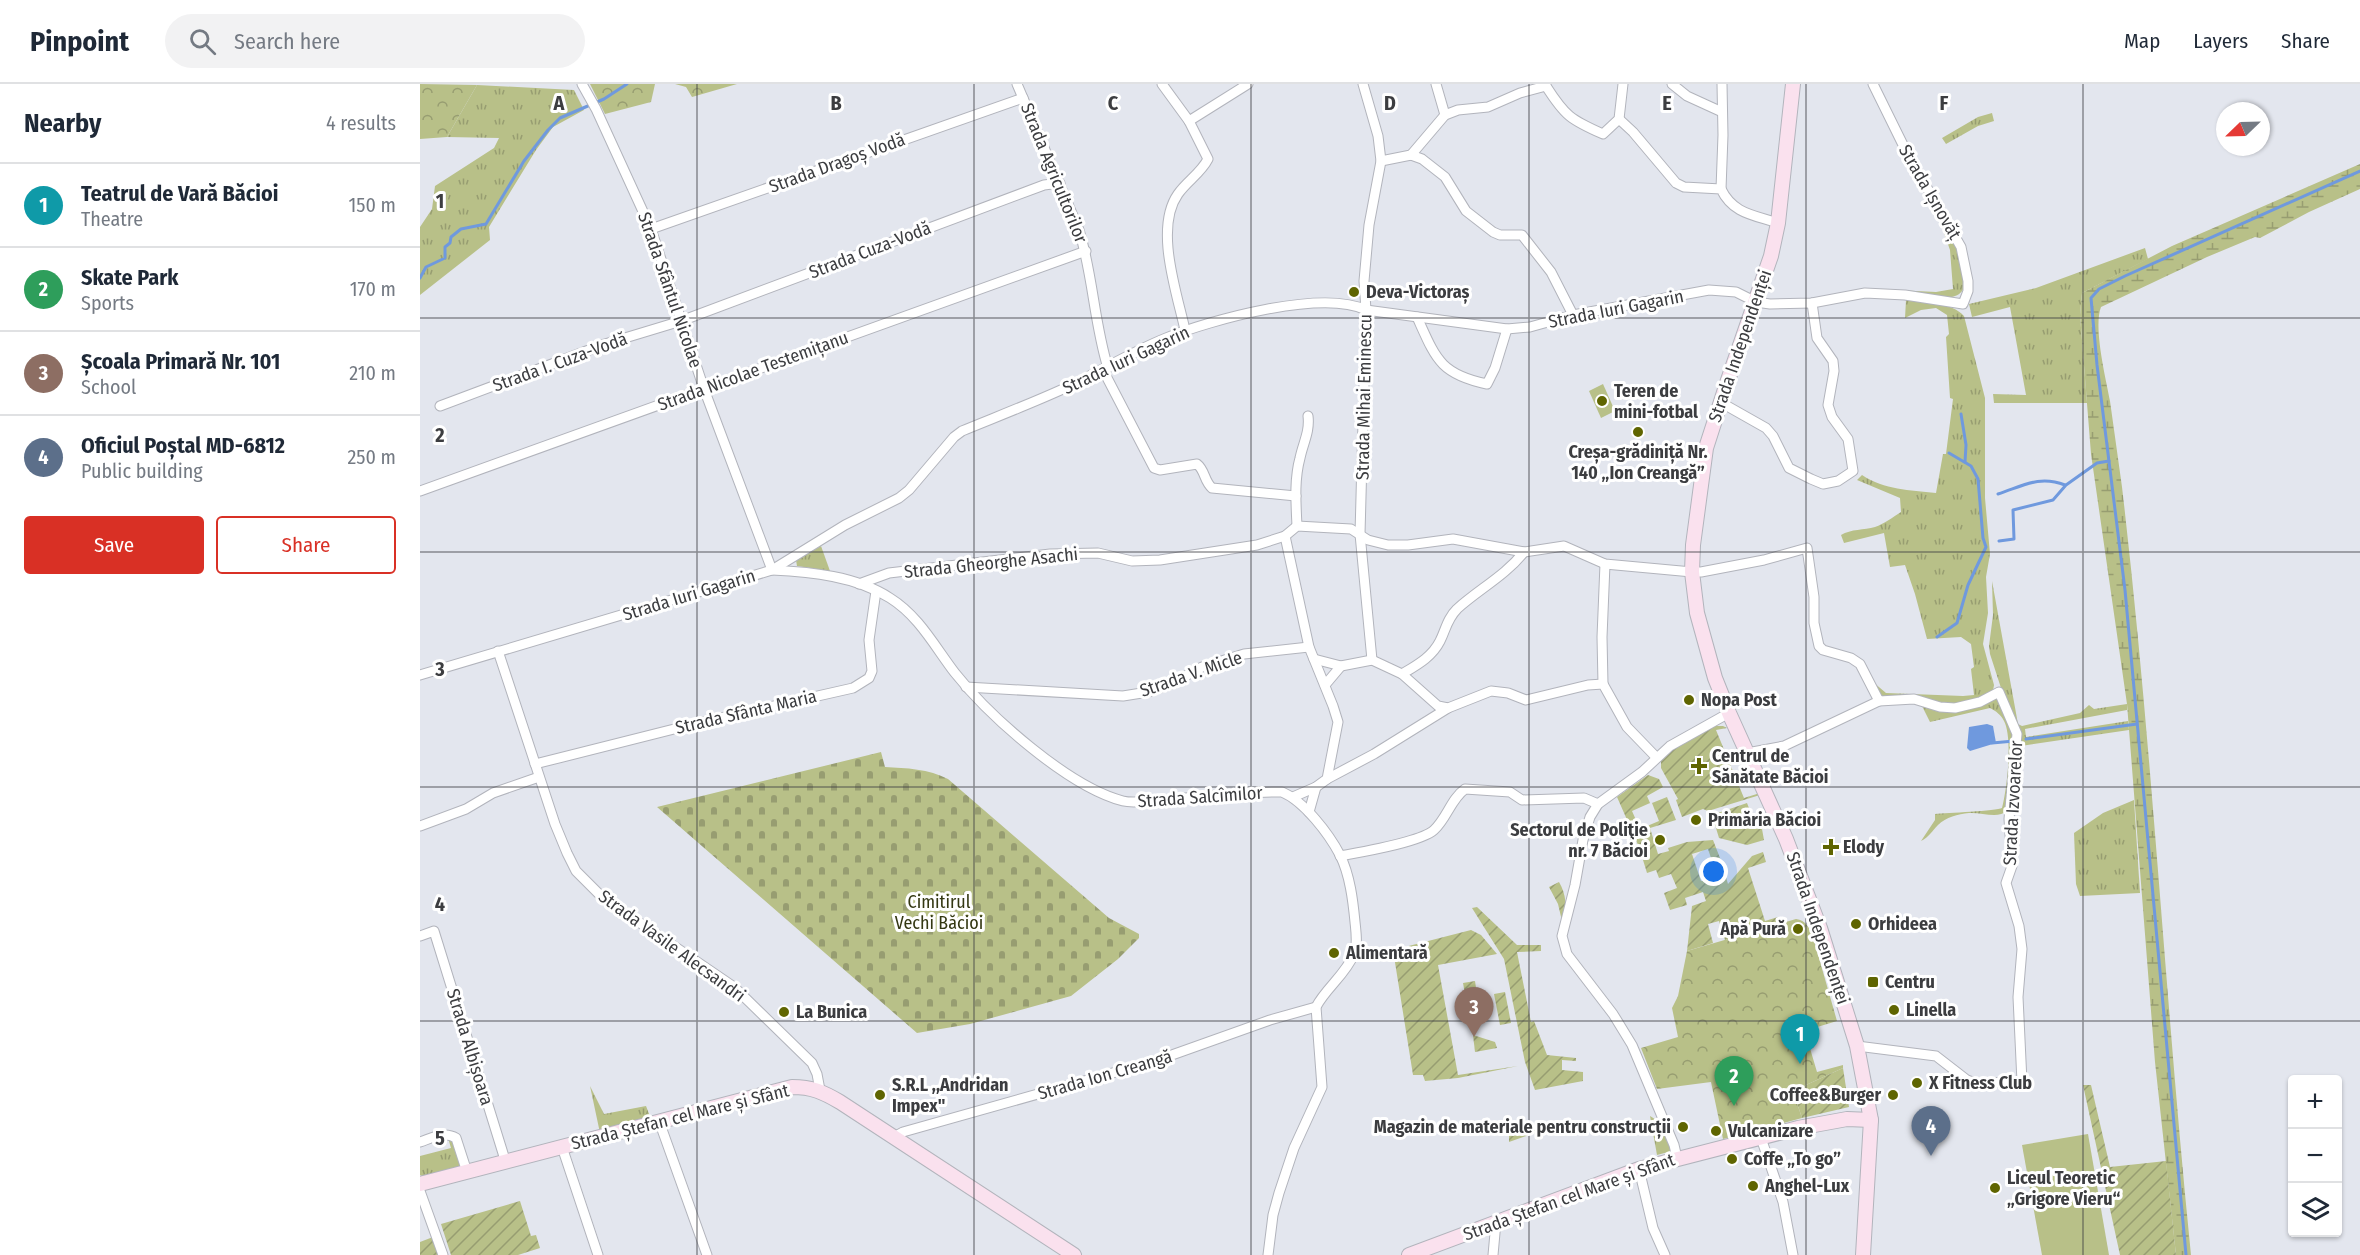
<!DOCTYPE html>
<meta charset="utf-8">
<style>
:root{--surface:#fff;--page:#f2f2f3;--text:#1f2937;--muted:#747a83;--line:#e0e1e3;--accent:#d93025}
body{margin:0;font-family:"Fira Sans Condensed",sans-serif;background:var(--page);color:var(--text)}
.controls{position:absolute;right:18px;bottom:18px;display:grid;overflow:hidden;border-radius:6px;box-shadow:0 2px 4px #0004}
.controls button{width:54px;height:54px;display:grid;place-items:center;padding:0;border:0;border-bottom:2px solid var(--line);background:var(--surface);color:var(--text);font:30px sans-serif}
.compass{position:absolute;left:1796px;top:18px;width:54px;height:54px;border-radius:50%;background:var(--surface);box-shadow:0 2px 4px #0004;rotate:247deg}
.you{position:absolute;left:1294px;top:788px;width:21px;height:21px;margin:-15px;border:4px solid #fff;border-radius:50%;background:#1a73e8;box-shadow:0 0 0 9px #1a73e833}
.badge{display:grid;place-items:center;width:39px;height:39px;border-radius:50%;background:var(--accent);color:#fff;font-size:20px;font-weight:700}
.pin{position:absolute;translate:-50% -50px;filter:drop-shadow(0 2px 3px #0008)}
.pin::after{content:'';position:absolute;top:32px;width:21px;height:18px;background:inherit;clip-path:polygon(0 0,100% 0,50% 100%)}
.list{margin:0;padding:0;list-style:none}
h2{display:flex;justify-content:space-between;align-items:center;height:78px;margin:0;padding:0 24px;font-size:26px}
h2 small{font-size:20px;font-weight:400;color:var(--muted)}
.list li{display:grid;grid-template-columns:39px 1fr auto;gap:18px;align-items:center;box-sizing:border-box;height:84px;padding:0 24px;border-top:2px solid var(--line)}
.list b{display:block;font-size:22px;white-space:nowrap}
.list p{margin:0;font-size:20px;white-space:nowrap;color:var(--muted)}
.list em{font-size:20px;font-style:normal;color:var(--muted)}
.actions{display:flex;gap:12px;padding:18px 24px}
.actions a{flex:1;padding:14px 0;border:2px solid var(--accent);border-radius:6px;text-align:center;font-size:21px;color:var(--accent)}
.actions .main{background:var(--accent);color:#fff}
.icon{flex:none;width:33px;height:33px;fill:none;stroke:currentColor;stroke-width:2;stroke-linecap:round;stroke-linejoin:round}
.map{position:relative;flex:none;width:1940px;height:1171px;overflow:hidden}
header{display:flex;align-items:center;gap:36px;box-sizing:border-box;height:84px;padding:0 30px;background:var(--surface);border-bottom:2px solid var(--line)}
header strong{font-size:28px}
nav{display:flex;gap:33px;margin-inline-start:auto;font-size:21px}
.search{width:420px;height:54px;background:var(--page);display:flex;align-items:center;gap:15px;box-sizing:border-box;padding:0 21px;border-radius:33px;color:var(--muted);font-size:22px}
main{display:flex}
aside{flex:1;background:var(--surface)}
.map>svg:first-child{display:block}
.grass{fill:url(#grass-tufts)}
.forest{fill:url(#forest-crowns)}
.wetland{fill:url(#wetland-marsh)}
.cemetery{fill:url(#cemetery-stones)}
.garden{fill:url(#garden-furrows)}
.pitch{fill:#b8c088}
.water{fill:#6f99de}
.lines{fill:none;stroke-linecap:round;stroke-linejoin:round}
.stream{stroke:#6f99de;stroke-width:3}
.minor-casing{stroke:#b2b4bc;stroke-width:11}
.secondary-casing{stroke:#b2b4bc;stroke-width:16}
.minor{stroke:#fff;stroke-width:9}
.secondary{stroke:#fae1ee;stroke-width:14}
.grid{fill:none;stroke:#3c3d40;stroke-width:1.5;stroke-opacity:0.55}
.poi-dot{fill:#5f6501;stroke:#fff;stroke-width:2}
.labels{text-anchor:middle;stroke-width:6;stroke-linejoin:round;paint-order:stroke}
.street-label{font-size:18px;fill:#3c3d40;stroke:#fff}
.poi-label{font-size:18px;font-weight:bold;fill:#3c3d40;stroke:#fff;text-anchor:start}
.park-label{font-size:18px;fill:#343813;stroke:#fff}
.grid-label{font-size:20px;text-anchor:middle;font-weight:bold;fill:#3c3d40;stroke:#fff;stroke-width:6;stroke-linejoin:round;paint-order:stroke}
</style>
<header>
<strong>Pinpoint</strong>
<div class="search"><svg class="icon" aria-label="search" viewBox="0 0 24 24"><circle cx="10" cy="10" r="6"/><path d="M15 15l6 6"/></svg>Search here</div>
<nav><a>Map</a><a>Layers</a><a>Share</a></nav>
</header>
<main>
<aside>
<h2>Nearby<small>4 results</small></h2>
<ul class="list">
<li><span class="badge" style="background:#0f9aa8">1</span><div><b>Teatrul de Vară Băcioi</b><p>Theatre</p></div><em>150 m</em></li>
<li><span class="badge" style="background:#2e9e5b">2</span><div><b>Skate Park</b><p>Sports</p></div><em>170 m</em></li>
<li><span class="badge" style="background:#8d6e63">3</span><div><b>Școala Primară Nr. 101</b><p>School</p></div><em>210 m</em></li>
<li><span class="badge" style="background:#5c6f8a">4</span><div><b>Oficiul Poștal MD-6812</b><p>Public building</p></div><em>250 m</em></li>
</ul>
<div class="actions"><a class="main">Save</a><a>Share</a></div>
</aside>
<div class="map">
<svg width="1940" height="1171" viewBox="0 0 1940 1171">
<defs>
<pattern id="grass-tufts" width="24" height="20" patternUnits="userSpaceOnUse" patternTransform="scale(1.5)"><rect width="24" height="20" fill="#b8c088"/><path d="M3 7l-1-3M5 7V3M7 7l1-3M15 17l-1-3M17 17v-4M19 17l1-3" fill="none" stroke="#979d71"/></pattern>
<pattern id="forest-crowns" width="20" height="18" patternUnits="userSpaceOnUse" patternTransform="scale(1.5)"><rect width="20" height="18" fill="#b8c088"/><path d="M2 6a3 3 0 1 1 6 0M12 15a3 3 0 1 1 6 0" fill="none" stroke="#979d71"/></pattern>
<pattern id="wetland-marsh" width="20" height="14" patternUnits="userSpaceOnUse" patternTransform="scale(1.5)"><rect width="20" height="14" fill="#b8c088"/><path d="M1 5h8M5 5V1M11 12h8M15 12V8" fill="none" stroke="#979d71"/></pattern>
<pattern id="cemetery-stones" width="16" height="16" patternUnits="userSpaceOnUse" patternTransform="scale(1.5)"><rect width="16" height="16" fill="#b8c088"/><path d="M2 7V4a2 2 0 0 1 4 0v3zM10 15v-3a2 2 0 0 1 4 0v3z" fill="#979d71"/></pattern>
<pattern id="garden-furrows" width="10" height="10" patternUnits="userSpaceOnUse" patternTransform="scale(1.5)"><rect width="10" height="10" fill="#b8c088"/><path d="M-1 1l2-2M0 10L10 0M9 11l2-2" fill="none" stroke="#979d71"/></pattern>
</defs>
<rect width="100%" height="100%" fill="#e3e6ee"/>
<g class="grass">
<path d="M57,1L154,6L164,26L133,43L116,66L69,143L70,156L0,211V143L12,125L15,102L74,64L79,54L27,53Z"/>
<path d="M1572,29L1574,37L1558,42L1526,60L1522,54L1558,33Z"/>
<path d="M1516,126L1536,158L1545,201C1543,206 1541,210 1535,212C1525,217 1487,210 1476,206L1516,208L1533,205L1530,166Z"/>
<path d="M1725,164L1728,175L1662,209L1660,231L1667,319H1574L1573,310L1606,311L1590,223L1552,233L1549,220L1616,204Z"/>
<path d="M1486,216C1504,218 1532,218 1544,232L1565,314V414L1570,470L1566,493L1568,529L1563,560L1574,601L1573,607L1558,616L1535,621H1520L1494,613L1462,612L1453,600V598L1466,609L1543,612L1554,611L1551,585L1554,583L1551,560L1541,553L1507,555L1495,510L1485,481L1470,483L1464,449L1424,459L1421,451C1431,445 1444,446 1455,443C1464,440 1473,433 1481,428L1480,414L1437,396L1442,391C1465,406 1489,406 1516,409L1523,370H1526L1533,315L1530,314L1526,253L1529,250L1527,231L1516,224L1501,226L1485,234Z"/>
<path d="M401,462L410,487L377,482L376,476Z"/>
<path d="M1572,497L1598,640L1602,642L1660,629L1669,621L1674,625L1707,620V626L1605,645L1606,653L1708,637L1709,646L1601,662L1598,640L1581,604L1570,570L1569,562L1573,531Z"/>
<path d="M1578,613L1594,644L1587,727C1578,735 1561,728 1549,729C1538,730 1526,733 1518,741C1512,747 1509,753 1501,757L1515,736V730C1526,729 1577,727 1582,724C1587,705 1593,654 1584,637C1581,631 1576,627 1570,624L1510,638L1502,622L1519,626Z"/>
<path d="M1714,716L1720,809L1660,812L1656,800L1654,749L1683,729Z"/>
<path d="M170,1002L184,1030L226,1022L231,1035L180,1049Z"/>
<path d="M1230,1032L1238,1037L1252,1067L1237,1071Z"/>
<path d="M28,1054C41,1059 39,1072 41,1085L4,1093L0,1091V1072L31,1064Z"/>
</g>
<g class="forest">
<path d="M0,0L57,1L27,53L0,55Z"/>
<path d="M170,0H235L231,18L185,30Z"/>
<path d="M255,0H317L272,13L266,3Z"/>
<path d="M1376,835C1386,836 1389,844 1393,853L1417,937L1394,944L1393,941L1384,944L1397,988L1423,981V984L1373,1007L1382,1034L1303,1055L1291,998L1237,1005L1221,964L1258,953L1252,924L1258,912L1267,867Z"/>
</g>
<path class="wetland" d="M1940,80V105L1889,128L1840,154L1835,153L1787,173L1681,223C1673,243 1686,295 1690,317C1694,346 1698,374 1702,403C1732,658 1745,915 1771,1171H1756L1735,978L1707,620L1671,370L1660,231L1662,209L1752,162Z"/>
<path class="cemetery" d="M461,668L465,683C486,684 509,685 528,695L689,834L719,850V854L698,875L651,912L550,940L497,949L237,723Z"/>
<g class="garden">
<path d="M1295,642H1303L1307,644L1296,646L1324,714L1340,709V711L1288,727L1283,725L1262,733L1256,716L1258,715L1241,684V675L1260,660Z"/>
<path d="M1228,691L1239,695L1243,703L1227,712L1230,719L1212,727L1220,745L1239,737L1232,719L1247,713L1256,736L1230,744L1238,770L1249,767L1248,764L1267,758L1293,756L1300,774L1292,777L1288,765L1272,770L1281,797L1297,793L1294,783L1302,780L1308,800L1332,772L1343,768L1346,778L1328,784L1345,837L1358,833L1360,840L1305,856L1299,837L1288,840L1293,859L1267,867L1272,822L1286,817L1283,808L1265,814L1267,821L1250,826L1244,809L1257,804L1251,790L1239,794L1236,786L1227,789L1219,763L1197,713Z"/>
<path d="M1327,719L1334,737L1345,734L1348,743L1342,745L1344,756L1327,761L1299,754L1292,731Z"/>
<path d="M1139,798C1146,810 1148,824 1142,837L1138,820L1129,803Z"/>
<path d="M1057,823L1097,861H1121V867L1097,868L1111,938L1114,937L1127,971L1156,974V977L1142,976V986L1163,988V997L1115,1006L1105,978L1084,875L1052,824Z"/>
<path d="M1051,846L1061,851L1077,870L1018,881L1038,991L1098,982L1038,994L1005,997L1003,991H993L973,866Z"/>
<path d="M1055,897L1060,930L1054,932V941L1051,942L1043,899Z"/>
<path d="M1085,908L1091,939L1080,941L1074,910Z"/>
<path d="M1053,951L1075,958L1077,964L1055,968Z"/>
<path d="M1423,984L1429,1023L1382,1034L1373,1007Z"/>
<path d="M1663,1001H1671L1690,1083L1746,1077L1756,1171H1700Z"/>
<path d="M1138,1041L1089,1058V1052L1086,1049L1085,1042Z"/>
<path d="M100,1117L111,1152L116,1151L120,1164L98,1171H31L21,1140Z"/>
<path d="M13,1153L19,1171H0V1158Z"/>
</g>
<g class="pitch">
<path d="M1183,300L1195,327L1181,334L1169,307Z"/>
<path d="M1668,1050L1689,1171H1622L1602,1061Z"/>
</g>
<path class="water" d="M1567,640L1573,642L1576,659L1550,667L1547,664L1549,643Z"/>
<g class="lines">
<g class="stream">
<path d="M0,194L6,183L25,174V163L30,159L31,153L41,145L66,140L104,77L128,46L140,34L184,15L207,0"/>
<path d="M1541,330L1546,361L1545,378"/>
<path d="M1578,410C1603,402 1619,391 1645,401"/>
<path d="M1579,457L1594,455L1593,426L1633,416L1646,401L1677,379L1689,377"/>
<path d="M1517,553L1537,539L1548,501L1566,463L1563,454L1558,395L1551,382L1529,369"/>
<path d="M1606,655L1717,640"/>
<path d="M1572,659L1594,657"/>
<path d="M1766,1171L1705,506L1677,281L1671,214L1679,205L1705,192L1940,87"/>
</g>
<g class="minor-casing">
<g id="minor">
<path d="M162,0L176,25L231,145L284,305L352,486C391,488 436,492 470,514C499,532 515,563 535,589C570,633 649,703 703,717C715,720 731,716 744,716C783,713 823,707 862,708C884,717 909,750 920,771C930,791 933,817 935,838C936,848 938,861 934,870C926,890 906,904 896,923L902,1003L874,1064L859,1109L853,1131L848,1171"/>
<path d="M597,0L659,146C673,191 674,239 688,284"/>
<path d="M742,0L769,37L788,75C781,89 767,97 758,110C734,144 757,209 765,246"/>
<path d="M943,0L958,52L961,77L949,141L944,197L946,226L940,450L952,576"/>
<path d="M1016,0L1025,31"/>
<path d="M1252,0L1267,12L1302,28"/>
<path d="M1126,2C1145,32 1151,36 1183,50L1199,35L1203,0"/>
<path d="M1199,35L1213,48L1256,99L1264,103L1301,105C1313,130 1334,131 1358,139"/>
<path d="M769,37L828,0"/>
<path d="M991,71L1002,75L1025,93L1046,127L1073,148L1080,151H1102L1131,188L1153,231"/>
<path d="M991,71L1025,31L1038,26L1068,23L1100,9L1126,2"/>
<path d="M961,77L991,71"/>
<path d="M1301,105L1303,51L1302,0"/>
<path d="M231,145L603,14"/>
<path d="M997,233C1016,275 1020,290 1067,300L1075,284L1087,245"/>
<path d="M683,286L734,384L740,386L777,380C785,386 784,397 792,404L876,412"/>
<path d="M1300,318L1346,344L1353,352L1369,384L1391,395L1403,400L1418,397L1433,387L1428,355L1412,333L1408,321L1414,287L1413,277L1397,254L1392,219"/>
<path d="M20,322L185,260L261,237L624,101L640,99"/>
<path d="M0,407L666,167"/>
<path d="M877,442C876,420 874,396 880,374C883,359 890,348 888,332"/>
<path d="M865,452L889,563L913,622L918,638L907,695L896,703L873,713"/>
<path d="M439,500L469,489L630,470L678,469L712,477L740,476L837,461L865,452L877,442L931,445L948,456L968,461H988L1033,455L1104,468L1144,462L1185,480L1272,488H1281L1344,476L1387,464L1394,513V539L1399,562L1403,566L1431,574L1440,580L1459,617L1494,615L1520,623L1535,624L1560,618L1579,608L1597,650L1589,735L1592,782L1586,799L1599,842L1602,865L1598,913L1602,998L1555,999L1547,996L1516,972L1437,962"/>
<path d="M78,567L135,740L147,769L156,787L182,813L314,903L392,979L397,990L400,1006"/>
<path d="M894,575L921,582L952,576L982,590L1018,622L1028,624L1071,607L1088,609L1106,616L1168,601L1183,600L1207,643L1236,673"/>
<path d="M982,590C997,581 1012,573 1020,557C1026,545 1027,535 1037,525C1059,505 1085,492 1104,468"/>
<path d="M0,591L352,486L425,441L479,414L489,406L534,353L542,347C576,333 610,320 643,305C678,289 711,268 746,254C790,236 902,205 946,226L1087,245L1110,243L1153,231L1289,206L1316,208L1336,218L1350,220L1392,219L1445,209L1485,211L1543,220L1548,207V197L1541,163L1487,69L1453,0"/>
<path d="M1183,600L1182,553L1185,480"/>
<path d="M905,601L921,582"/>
<path d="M546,603L703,612L728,608L749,601L782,583L824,570L889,563"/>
<path d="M1327,669L1364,662L1459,617"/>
<path d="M115,680L278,639L433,604L449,594L452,587L449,556L456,507"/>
<path d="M907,695L954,670L1028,624"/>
<path d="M889,728L896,703"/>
<path d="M0,742L46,725L73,709L119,693"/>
<path d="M920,772C941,768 1001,758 1014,746C1027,734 1031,715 1045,705L1090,708L1102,716L1164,714L1178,720"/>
<path d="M0,852L14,847L86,1079"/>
<path d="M239,1037L287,1171"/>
<path d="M472,1054L483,1048L735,977L850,936L896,923"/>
<path d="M1341,1054L1363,1118L1373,1171"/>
<path d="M0,1058C12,1054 24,1047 36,1054L47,1088"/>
<path d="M142,1063L178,1171"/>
<path d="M1257,1074L1254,1061L1212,961L1193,930L1147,870L1142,852L1155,801L1163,756L1170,733L1178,720L1222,688L1250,662L1309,629"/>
<path d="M1219,1085L1233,1144L1245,1171"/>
<path d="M0,1107L23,1171"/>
<path d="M1073,1171L1076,1138"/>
</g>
</g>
<g class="secondary-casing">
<g id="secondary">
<path d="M1373,0L1358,139L1351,172L1307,299L1286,364L1273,461L1272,488L1277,529L1295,594L1309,629L1366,755L1400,844L1437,962L1451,1036L1443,1171"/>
<path d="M0,1100L372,1003C392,1003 403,1008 420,1018L654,1171"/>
<path d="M989,1171L1219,1085L1378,1044L1427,1035L1451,1036"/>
</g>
</g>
<use href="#minor" class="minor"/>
<use href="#secondary" class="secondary"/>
</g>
<path class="grid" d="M277,0V1171M554,0V1171M831,0V1171M1109,0V1171M1386,0V1171M1663,0V1171M0,234H1940M0,468H1940M0,703H1940M0,937H1940"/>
<g class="poi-dot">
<circle cx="934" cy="208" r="6"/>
<circle cx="1182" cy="317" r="6"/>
<circle cx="1218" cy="348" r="6"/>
<circle cx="1269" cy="616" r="6"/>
<path d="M1276 673h6v6h6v6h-6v6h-6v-6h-6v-6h6z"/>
<circle cx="1276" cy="736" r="6"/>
<circle cx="1240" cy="756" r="6"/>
<path d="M1408 754h6v6h6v6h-6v6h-6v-6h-6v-6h6z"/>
<circle cx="1436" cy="840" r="6"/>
<circle cx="1378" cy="845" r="6"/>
<circle cx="914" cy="869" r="6"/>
<rect x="1447" y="892" width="12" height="12" rx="3"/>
<circle cx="1474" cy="926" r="6"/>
<circle cx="364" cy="928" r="6"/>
<circle cx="1497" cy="999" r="6"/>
<circle cx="460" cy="1011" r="6"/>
<circle cx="1473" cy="1011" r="6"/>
<circle cx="1263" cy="1043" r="6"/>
<circle cx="1296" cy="1047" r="6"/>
<circle cx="1312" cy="1075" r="6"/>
<circle cx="1333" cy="1102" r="6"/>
<circle cx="1575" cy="1104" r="6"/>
</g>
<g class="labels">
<g class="street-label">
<text transform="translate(417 79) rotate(-20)" y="6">Strada Dragoș Vodă</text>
<text transform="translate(634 89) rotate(68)" y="6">Strada Agricultorilor</text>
<text transform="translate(1510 108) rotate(60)" y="6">Strada Ișnovăț</text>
<text transform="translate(450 166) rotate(-21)" y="6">Strada Cuza-Vodă</text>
<text transform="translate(250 206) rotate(71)" y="6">Strada Sfântul Nicolae</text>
<text transform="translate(1196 225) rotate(-11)" y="6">Strada Iuri Gagarin</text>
<text transform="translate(1320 262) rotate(-71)" y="6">Strada Independenței</text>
<text transform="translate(706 276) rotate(-25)" y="6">Strada Iuri Gagarin</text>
<text transform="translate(140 278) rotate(-20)" y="6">Strada I. Cuza-Vodă</text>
<text transform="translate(333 287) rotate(-20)" y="6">Strada Nicolae Testemițanu</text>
<text transform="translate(944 313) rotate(-89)" y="6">Strada Mihai Eminescu</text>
<text transform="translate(571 479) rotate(-6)" y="6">Strada Gheorghe Asachi</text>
<text transform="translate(269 511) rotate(-17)" y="6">Strada Iuri Gagarin</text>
<text transform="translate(771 590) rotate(-19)" y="6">Strada V. Micle</text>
<text transform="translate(326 628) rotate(-13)" y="6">Strada Sfânta Maria</text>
<text transform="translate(780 713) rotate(-4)" y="6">Strada Salcîmilor</text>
<text transform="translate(1593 719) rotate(-87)" y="6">Strada Izvoarelor</text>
<text transform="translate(1398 844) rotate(71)" y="6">Strada Independenței</text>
<text transform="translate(252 862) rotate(36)" y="6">Strada Vasile Alecsandri</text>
<text transform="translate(50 963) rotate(73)" y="6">Strada Albișoara</text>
<text transform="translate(685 991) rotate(-16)" y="6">Strada Ion Creangă</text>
<text transform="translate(260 1033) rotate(-14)" y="6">Strada Ștefan cel Mare și Sfânt</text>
<text transform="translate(1149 1113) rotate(-20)" y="6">Strada Ștefan cel Mare și Sfânt</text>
</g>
<g class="poi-label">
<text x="946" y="214">Deva-Victoraș</text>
<text x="1194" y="313">Teren de<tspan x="1194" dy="21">mini-fotbal</tspan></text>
<text x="1218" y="374" text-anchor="middle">Creșa-grădiniță Nr.<tspan x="1218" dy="21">140 „Ion Creangă”</tspan></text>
<text x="1281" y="622">Nopa Post</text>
<text x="1292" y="678">Centrul de<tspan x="1292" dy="21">Sănătate Băcioi</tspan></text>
<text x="1288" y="742">Primăria Băcioi</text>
<text x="1228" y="752" text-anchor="end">Sectorul de Poliţie<tspan x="1228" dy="21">nr. 7 Băcioi</tspan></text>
<text x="1423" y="769">Elody</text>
<text x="1448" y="846">Orhideea</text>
<text x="1366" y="851" text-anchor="end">Apă Pură</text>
<text x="926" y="875">Alimentară</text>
<text x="1465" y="904">Centru</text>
<text x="1486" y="932">Linella</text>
<text x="376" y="934">La Bunica</text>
<text x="1509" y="1005">X Fitness Club</text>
<text x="472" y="1007">S.R.L ,,Andridan<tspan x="472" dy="21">Impex"</tspan></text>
<text x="1461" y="1017" text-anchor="end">Coffee&amp;Burger</text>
<text x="1251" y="1049" text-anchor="end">Magazin de materiale pentru construcții</text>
<text x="1308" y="1053">Vulcanizare</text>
<text x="1324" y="1081">Coffe „To go”</text>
<text x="1587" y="1100">Liceul Teoretic<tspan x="1587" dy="21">„Grigore Vieru“</tspan></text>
<text x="1345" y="1108">Anghel-Lux</text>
</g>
<g class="park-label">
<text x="519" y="824">Cimitirul<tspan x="519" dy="21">Vechi Băcioi</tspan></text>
</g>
</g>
<g class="grid-label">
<text x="139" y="26">A</text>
<text x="416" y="26">B</text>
<text x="693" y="26">C</text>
<text x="970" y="26">D</text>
<text x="1247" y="26">E</text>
<text x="1524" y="26">F</text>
<text x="20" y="124">1</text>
<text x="20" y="358">2</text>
<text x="20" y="592">3</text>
<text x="20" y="827">4</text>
<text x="20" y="1061">5</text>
</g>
</svg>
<div class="controls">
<button>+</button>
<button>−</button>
<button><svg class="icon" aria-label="layers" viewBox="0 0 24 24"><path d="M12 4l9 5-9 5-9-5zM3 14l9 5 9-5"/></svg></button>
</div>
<svg class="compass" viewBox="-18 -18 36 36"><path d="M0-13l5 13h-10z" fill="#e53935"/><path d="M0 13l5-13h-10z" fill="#747a83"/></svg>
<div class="you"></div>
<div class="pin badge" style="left:1380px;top:980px;background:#0f9aa8">1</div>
<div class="pin badge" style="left:1314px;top:1022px;background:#2e9e5b">2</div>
<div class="pin badge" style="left:1054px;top:953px;background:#8d6e63">3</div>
<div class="pin badge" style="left:1511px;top:1072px;background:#5c6f8a">4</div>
</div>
</main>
